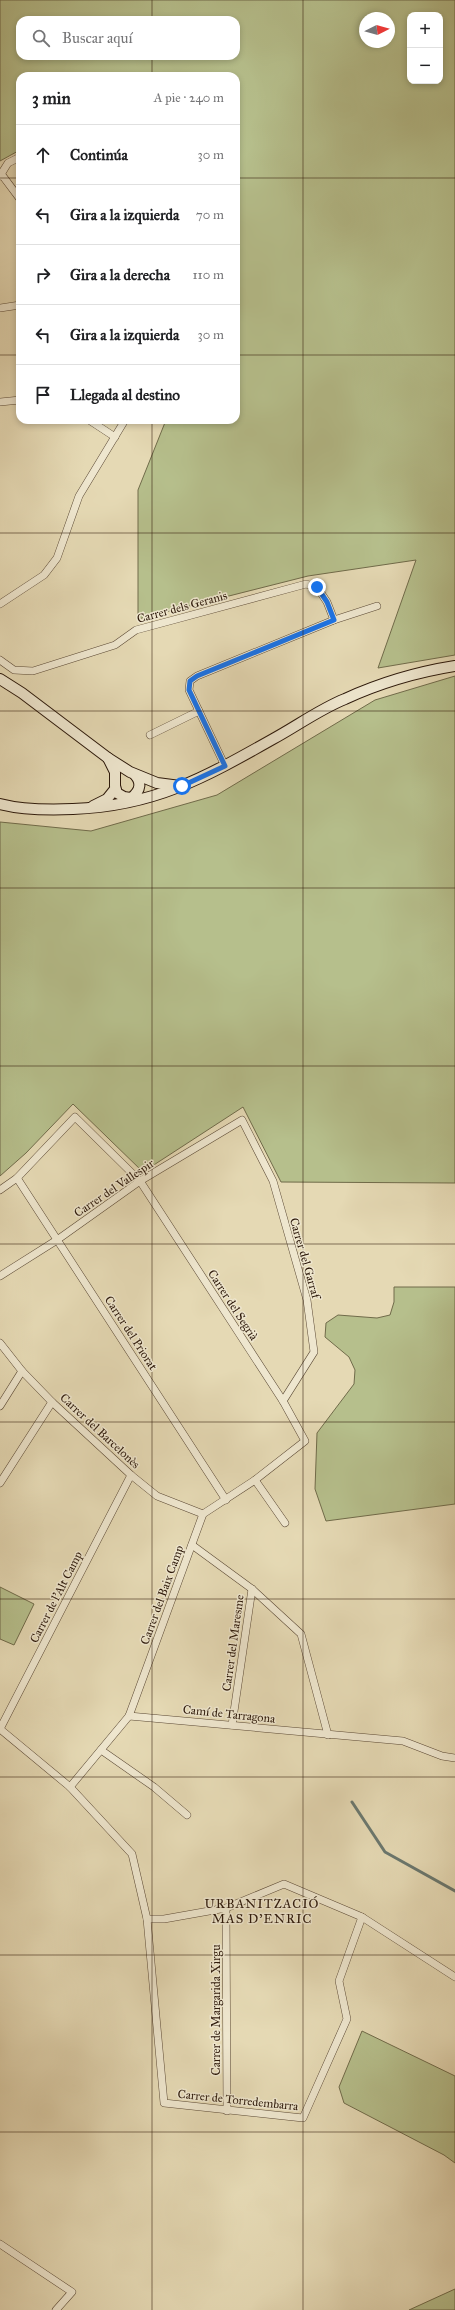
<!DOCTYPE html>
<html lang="es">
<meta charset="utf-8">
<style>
:root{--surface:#fff;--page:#f6f6f6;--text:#202124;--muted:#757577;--line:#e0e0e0}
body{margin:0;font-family:"IM FELL Great Primer",serif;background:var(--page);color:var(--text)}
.controls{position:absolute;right:12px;top:12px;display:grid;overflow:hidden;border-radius:8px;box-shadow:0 2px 6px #0003}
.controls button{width:36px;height:36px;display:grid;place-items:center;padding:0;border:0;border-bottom:1px solid var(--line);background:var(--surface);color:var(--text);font:20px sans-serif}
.compass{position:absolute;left:359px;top:12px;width:36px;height:36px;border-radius:50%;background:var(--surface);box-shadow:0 2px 6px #0003;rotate:84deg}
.stop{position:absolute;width:12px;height:12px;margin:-9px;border:3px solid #1a73e8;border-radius:50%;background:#fff}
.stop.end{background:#1a73e8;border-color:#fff;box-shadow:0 1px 4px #0008}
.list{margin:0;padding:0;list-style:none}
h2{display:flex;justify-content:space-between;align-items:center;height:52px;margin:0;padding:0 16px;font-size:17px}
h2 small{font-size:13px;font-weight:400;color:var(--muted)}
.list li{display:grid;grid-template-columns:26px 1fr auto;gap:12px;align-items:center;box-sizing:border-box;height:60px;padding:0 16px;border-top:1px solid var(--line)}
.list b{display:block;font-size:15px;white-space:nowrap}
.list em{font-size:13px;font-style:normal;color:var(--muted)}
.icon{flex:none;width:22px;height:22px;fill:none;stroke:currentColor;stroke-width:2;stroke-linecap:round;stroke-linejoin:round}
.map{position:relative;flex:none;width:455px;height:2310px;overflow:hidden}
.search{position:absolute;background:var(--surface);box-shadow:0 2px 6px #0003;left:16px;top:16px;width:224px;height:44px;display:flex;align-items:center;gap:10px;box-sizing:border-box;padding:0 14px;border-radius:12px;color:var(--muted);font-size:15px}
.panel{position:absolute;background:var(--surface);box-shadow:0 2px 6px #0003;left:16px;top:72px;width:224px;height:352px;border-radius:12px}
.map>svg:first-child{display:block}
.green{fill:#b6bf8c;stroke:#706b4a;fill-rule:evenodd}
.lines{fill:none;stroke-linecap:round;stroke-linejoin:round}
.stream{stroke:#6b786f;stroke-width:3}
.street-casing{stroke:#5a4834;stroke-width:8}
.secondary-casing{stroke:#2b1709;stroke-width:12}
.street{stroke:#eee6ce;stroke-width:7}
.secondary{stroke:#eee6ce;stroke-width:10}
.route{stroke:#1a73e8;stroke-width:5}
.grid{fill:none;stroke:#2b1709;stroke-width:1;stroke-opacity:0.55}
.labels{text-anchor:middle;stroke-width:3;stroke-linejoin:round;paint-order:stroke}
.street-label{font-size:12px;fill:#2b1709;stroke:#eee6ce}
.neighbourhood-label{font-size:13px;letter-spacing:1px;fill:#2b1709;stroke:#eee6ce}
</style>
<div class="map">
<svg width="455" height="2310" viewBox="0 0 455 2310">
<rect width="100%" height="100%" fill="#e5d9b4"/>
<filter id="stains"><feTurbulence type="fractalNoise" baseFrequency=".005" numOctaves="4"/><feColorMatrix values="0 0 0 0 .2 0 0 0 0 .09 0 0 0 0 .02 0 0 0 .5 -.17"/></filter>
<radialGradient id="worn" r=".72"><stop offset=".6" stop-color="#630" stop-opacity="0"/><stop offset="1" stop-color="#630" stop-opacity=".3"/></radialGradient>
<g class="green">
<path d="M0,0H455V655L378,668L416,560L308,576L138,619V490L166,420H236V76H20V150L0,161ZM410,15H440V81H410ZM365,18H389V42H365ZM20,20H236V56H20Z"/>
<path d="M455,676V1183L281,1182L243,1107L143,1172L73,1104L26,1153L0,1176V822L91,831L217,795L375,700Z"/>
<path d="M394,1287H455V1504L326,1521L315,1489L317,1433L354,1384L355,1370L349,1357L325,1337L326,1323L338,1315L377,1318L390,1315L394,1302Z"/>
<path d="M0,1587L34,1604L14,1645L0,1639Z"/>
<path d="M362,2031L455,2076V2163L444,2155L344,2103L339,2087Z"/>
<path d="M455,2289V2310H409Z"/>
</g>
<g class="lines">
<path class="stream" d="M352,1802L385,1852L455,1891"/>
<g class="street-casing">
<g id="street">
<path d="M2,175L20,199"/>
<path d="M0,176L8,163L20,157"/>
<path d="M0,308L20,305"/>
<path d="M0,402L20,400"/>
<path d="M89,420L115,437"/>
<path d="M0,604L44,575L57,558L79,496L125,420"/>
<path d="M0,660L14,670L33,671L115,645L136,630L306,584L317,587L327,602L334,620"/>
<path d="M150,735L199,711"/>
<path d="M225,766L189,690L190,681L197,676L334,620L377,606"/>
<path d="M17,1178L226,1500"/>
<path d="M0,1190L17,1178L75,1117L140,1181L283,1401L305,1441L255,1480L203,1514L129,1716L70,1787"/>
<path d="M0,1276L57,1240L140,1181L242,1120L273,1181L307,1300L314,1352L283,1401"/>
<path d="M0,1343L22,1371L52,1402L131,1475L157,1496L203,1514"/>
<path d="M0,1406L22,1371"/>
<path d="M255,1480L285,1523"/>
<path d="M0,1483L52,1402"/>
<path d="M192,1545L252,1589L301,1634L328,1735"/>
<path d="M129,1716L403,1741L442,1756L455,1758"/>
<path d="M232,1725L252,1589"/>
<path d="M0,1729L70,1787L132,1854L147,1919H164L226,1908L284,1884L362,1917L455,1977"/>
<path d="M0,1729L131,1475"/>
<path d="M101,1750L154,1787L187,1815"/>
<path d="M226,1908L227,2111"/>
<path d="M147,1919L164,2103L303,2118L347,2019L339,1981L362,1917"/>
<path d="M0,2244L72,2292L56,2310"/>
</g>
</g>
<g class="secondary-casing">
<g id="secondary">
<path d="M0,679L22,693L108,758L130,772L157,783L180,786"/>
<path d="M108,758L115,772V786L117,793L124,797L136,799"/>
<path d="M128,800C138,794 144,785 135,775"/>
<path d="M0,804C23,810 49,810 73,809C154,806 204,778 273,739C297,726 320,709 345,699C380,683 417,672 455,666"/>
<path d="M93,806L107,799L115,789"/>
</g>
</g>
<use href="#street" class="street"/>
<use href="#secondary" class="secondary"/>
</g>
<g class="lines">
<path class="route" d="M182,786L225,766L189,690L190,681L197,676L334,620L327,602L317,587"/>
</g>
<path class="grid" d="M152,0V20M303,0V2310M152,56V76M0,178H20M236,178H455M0,355H20M236,355H455M152,420V2310M0,533H455M0,711H455M0,888H455M0,1066H455M0,1244H455M0,1422H455M0,1599H455M0,1777H455M0,1955H455M0,2132H455"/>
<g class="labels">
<g class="street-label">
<text transform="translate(182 607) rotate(-15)" y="4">Carrer dels Geranis</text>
<text transform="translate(114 1188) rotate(-34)" y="4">Carrer del Vallespir</text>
<text transform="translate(305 1258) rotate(74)" y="4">Carrer del Garraf</text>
<text transform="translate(233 1305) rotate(57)" y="4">Carrer del Segrià</text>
<text transform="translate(131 1333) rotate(57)" y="4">Carrer del Priorat</text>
<text transform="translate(100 1431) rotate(43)" y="4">Carrer del Barcelonès</text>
<text transform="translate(162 1595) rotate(-70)" y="4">Carrer del Baix Camp</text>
<text transform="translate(56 1597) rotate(-63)" y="4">Carrer de l'Alt Camp</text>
<text transform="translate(233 1643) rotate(-82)" y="4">Carrer del Maresme</text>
<text transform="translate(229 1714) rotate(6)" y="4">Camí de Tarragona</text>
<text transform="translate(216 2010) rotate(-90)" y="4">Carrer de Margarida Xirgu</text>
<text transform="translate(238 2100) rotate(6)" y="4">Carrer de Torredembarra</text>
</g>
<g class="neighbourhood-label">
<text x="262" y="1908">URBANITZACIÓ<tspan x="262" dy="15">MAS D'ENRIC</tspan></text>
</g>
</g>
<rect width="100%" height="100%" filter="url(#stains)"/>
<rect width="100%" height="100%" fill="url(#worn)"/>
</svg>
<div class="controls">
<button>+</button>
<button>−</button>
</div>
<svg class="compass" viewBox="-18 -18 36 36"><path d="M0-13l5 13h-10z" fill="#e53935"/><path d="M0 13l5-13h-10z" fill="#757577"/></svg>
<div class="stop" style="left:182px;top:786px"></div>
<div class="stop end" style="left:317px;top:587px"></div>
<div class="search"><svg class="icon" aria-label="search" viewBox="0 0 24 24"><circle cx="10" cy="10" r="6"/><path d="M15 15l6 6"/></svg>Buscar aquí</div>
<section class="panel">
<h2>3 min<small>A pie · 240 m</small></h2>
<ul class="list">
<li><svg class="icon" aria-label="ahead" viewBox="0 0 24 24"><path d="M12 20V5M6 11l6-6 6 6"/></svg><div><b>Continúa</b></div><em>30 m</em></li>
<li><svg class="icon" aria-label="left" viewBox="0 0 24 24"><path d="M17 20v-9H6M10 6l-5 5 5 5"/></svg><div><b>Gira a la izquierda</b></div><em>70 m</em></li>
<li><svg class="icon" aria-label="right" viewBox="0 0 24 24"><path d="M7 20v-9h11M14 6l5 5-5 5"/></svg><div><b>Gira a la derecha</b></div><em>110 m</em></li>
<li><svg class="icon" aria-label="left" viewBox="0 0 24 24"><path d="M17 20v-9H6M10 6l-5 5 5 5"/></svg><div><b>Gira a la izquierda</b></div><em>30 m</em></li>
<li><svg class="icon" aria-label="arrive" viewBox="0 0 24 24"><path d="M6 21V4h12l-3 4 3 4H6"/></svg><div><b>Llegada al destino</b></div></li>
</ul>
</section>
</div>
